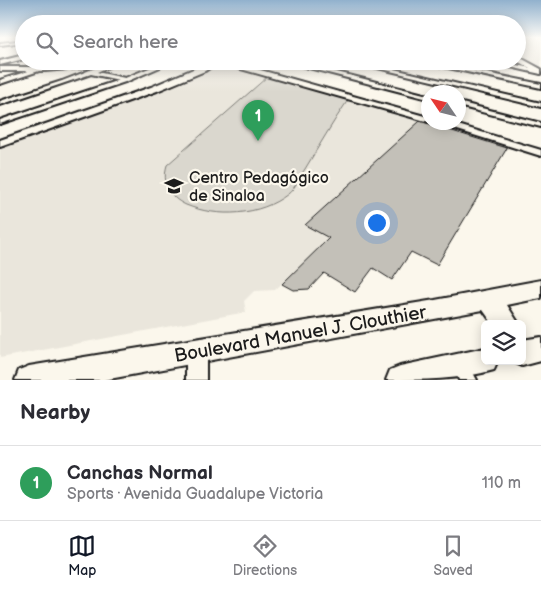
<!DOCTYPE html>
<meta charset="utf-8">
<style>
:root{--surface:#fff;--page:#f2f2f3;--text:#2b2b33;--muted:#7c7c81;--line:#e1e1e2;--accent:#111827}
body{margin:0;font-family:"Balsamiq Sans",sans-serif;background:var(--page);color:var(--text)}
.controls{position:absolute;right:15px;bottom:15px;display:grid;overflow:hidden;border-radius:8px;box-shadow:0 2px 12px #0003}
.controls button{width:45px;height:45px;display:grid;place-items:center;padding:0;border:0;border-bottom:1px solid var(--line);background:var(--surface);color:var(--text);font:25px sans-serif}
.compass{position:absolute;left:421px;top:85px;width:45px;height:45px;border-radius:50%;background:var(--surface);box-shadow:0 2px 12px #0003;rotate:305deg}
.you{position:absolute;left:376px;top:222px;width:18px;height:18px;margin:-12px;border:4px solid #fff;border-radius:50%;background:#1a73e8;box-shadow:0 0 0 8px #1a73e833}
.badge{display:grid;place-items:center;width:32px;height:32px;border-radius:50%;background:var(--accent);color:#fff;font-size:16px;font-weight:700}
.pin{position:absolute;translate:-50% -41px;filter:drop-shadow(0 1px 2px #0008)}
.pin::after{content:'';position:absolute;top:26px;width:18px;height:15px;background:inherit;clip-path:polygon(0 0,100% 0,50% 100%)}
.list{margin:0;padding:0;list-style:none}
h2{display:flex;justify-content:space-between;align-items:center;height:65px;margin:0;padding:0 20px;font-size:21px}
h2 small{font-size:16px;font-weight:400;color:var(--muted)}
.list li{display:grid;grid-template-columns:32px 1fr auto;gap:15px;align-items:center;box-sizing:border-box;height:75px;padding:0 20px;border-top:1px solid var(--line)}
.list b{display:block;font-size:19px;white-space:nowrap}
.list p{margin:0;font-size:16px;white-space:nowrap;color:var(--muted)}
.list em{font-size:16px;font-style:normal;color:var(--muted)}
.icon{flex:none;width:28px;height:28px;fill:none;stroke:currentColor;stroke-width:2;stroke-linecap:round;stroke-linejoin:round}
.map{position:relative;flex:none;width:541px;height:380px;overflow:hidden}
.search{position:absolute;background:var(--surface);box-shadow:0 2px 12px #0003;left:15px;right:15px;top:15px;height:55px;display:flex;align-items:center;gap:12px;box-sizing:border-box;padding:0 18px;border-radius:28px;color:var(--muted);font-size:19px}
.sheet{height:140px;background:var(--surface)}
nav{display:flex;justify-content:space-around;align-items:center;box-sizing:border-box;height:70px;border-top:1px solid var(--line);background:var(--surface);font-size:14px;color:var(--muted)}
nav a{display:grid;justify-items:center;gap:2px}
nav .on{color:var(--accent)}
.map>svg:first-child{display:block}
.built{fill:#eae6dc}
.green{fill:#dad7ce;stroke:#7b7a75}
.building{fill:#c3c0b8;stroke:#1c1c1c}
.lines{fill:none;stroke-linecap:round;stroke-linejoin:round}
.minor-casing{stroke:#1c1c1c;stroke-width:4}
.tertiary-casing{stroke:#1c1c1c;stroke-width:4}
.secondary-casing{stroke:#1c1c1c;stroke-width:4}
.primary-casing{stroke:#1c1c1c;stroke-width:4}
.minor{fill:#fbf7ec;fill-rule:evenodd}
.tertiary{fill:#fbf7ec;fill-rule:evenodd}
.secondary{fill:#fbf7ec;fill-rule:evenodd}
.primary{fill:#fbf7ec;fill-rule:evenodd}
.labels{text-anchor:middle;stroke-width:4.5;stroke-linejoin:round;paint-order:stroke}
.poi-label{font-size:16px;fill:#1c1c1c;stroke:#fbf7ec;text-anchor:start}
.near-street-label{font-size:19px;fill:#1c1c1c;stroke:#fbf7ec}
</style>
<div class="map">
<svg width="541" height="380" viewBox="0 0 541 380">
<rect width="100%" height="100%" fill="#fbf7ec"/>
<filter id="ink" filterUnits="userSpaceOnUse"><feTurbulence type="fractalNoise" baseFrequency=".02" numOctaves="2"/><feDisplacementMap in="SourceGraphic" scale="10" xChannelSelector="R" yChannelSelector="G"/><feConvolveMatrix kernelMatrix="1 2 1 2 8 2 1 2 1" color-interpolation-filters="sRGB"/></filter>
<g filter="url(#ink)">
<g class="built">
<path d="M517,38H541V67L517,55Z"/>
<path d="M221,64L421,121L306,224L329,238L275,290L254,291L244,301L246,312L0,358V147L162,90Z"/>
</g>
<path class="green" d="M267,77L348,100C333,122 319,146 305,169C300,176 295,189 288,194C260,216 218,218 186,205C168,197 162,182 167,165Z"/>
<path class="building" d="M420,121L507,148L437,265L411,252L392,280L373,268L355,292L324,273L309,289L293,290L282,284L329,238L305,225Z"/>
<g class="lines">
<g class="minor-casing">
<g id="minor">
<path d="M24,40V42L0,45V43Z"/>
<path d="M60,61H69L0,84V80Z"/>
<path d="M113,61H122L97,72L125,78L166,61H174L128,81L0,124V120L119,80L91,74L0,105V101L62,81Z"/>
<path d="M282,61H293L428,95V99Z"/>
<path d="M348,61H359L541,103V107Z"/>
<path d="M416,61H428L541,84V88Z"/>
<path d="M483,61H496L541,70V74Z"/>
<path d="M458,102L541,123V127L458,106Z"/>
<path d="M460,358L466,360L477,380H459L452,366L454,360Z"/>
</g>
</g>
<g class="tertiary-casing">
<g id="tertiary">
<path d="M517,56L541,69V74L517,61Z"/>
<path d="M111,61H228L428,117L429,122L223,64H215L205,71L157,91L0,147V140L151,87L205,64L115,65L45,71H0V67H45Z"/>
<path d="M432,122H448L541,150V156Z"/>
<path d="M196,342L203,345L206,352V380H186V352L189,345Z"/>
</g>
</g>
<g class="secondary-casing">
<path id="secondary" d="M24,55V59L0,65V61Z"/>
</g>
<g class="primary-casing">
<g id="primary">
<path d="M541,280V298L507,305L519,324H493L483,310L104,380H15L19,370L29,366L435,300Z"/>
<path d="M541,337V361L522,366L513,362L522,361V340Z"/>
<path d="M485,348V361H498L494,370C460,380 422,380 386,380L390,370L400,366Z"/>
</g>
</g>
<use href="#minor" class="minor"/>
<use href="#tertiary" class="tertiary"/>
<use href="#secondary" class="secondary"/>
<use href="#primary" class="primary"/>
</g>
</g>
<linearGradient id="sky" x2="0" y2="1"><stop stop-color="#91b1cd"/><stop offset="0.41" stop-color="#fdfbf6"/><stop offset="1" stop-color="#fdfbf6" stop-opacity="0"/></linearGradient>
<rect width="541" height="92" fill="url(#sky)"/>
<defs>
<g id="university-bare" transform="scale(1.5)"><path d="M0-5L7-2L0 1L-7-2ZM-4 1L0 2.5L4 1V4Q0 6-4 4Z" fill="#1c1c1c" stroke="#fbf7ec" stroke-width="2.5" paint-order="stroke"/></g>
</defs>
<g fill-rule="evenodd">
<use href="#university-bare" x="174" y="186"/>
</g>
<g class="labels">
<g class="poi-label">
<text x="189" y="183">Centro Pedagógico<tspan x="189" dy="18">de Sinaloa</tspan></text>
</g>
<g class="near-street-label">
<text transform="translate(300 333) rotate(-10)" y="7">Boulevard Manuel J. Clouthier</text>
</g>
</g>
</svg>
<div class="controls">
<button><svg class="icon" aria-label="layers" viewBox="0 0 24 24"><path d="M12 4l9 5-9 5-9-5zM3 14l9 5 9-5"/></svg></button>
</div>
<svg class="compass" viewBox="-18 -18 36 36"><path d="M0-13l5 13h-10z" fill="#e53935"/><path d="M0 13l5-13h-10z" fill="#7c7c81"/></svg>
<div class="you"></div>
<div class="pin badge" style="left:258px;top:141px;background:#2e9e5b">1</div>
<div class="search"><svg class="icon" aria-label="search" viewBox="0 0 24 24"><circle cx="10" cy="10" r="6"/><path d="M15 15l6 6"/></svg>Search here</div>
</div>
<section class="sheet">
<h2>Nearby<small></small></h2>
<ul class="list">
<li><span class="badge" style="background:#2e9e5b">1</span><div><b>Canchas Normal</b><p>Sports · Avenida Guadalupe Victoria</p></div><em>110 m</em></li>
</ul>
</section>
<nav>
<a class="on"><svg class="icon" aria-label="map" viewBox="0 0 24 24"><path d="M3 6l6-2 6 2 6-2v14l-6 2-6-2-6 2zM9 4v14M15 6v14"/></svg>Map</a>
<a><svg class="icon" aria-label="directions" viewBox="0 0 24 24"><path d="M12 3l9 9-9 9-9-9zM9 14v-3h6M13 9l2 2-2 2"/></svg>Directions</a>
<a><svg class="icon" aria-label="saved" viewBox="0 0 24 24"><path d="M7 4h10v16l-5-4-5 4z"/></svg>Saved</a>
</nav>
